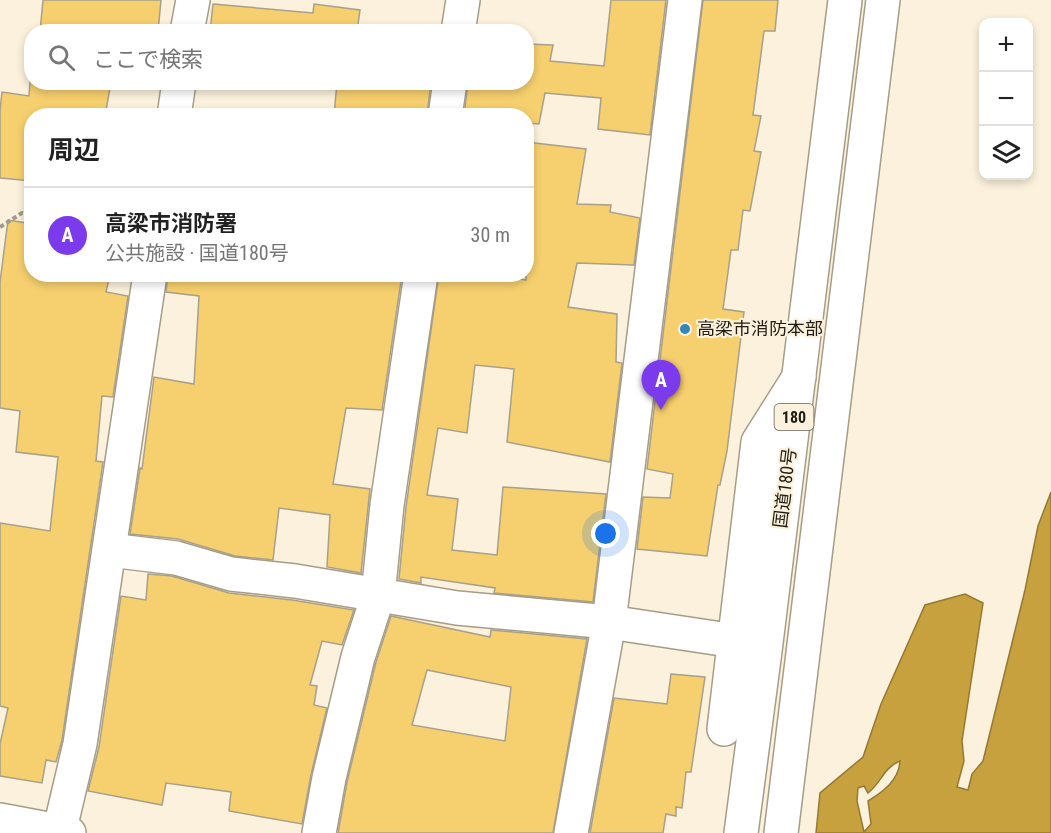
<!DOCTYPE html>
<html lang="ja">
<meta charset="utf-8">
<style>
:root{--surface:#fff;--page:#f6f6f6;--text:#222;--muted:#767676;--line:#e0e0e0;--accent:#7c3aed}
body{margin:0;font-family:"Roboto Condensed","Noto Sans JP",sans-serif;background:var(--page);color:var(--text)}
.controls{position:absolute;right:18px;top:18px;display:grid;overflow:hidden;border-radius:12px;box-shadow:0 3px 9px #0003}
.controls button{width:54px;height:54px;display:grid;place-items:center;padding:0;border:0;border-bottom:2px solid var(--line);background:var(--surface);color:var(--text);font:30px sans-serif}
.you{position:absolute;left:606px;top:534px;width:21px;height:21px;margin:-15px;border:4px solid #fff;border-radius:50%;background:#1a73e8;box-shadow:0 0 0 9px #1a73e833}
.badge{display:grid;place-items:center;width:39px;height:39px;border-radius:50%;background:var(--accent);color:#fff;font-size:20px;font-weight:700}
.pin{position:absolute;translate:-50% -50px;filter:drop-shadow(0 2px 3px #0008)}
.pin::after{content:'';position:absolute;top:32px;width:21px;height:18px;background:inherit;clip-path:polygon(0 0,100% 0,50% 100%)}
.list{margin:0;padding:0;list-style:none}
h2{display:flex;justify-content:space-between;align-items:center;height:78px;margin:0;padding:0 24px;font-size:26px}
h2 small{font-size:20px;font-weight:400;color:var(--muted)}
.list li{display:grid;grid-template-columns:39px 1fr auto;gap:18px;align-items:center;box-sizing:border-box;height:96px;padding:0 24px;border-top:2px solid var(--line)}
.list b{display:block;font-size:22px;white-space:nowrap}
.list p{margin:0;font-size:20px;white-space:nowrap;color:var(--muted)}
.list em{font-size:20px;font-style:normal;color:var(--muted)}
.icon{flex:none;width:33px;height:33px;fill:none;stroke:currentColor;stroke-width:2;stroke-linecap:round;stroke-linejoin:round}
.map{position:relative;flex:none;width:1051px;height:833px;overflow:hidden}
.search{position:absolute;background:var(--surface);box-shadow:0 3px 9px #0003;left:24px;top:24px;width:510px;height:66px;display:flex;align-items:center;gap:15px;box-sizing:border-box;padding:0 21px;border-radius:24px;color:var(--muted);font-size:22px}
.panel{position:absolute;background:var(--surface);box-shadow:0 3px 9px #0003;left:24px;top:108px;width:510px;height:174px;border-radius:24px}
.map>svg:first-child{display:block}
.water{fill:#c7a13e;stroke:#957932;stroke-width:1.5;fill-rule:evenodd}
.building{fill:#f6cf6e;stroke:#a8a08b;stroke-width:1.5;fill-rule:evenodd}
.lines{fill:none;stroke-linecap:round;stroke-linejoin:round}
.minor-casing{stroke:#a69d89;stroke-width:36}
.major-casing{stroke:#a69d89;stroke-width:36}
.highway-casing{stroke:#a69d89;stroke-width:36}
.path{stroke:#a29b8b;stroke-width:4;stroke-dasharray:4.5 3;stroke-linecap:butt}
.minor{stroke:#fff;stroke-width:33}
.major{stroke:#fff;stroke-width:33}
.highway{stroke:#fff;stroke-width:33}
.poi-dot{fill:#3388b7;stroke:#fbf1dc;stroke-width:2}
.labels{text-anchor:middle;stroke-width:4.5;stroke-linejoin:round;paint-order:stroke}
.shield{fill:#fbf1dc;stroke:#625d51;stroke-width:1.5}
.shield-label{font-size:16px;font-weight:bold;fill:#211d15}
.poi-label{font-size:18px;fill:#211d15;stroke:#fbf1dc;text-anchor:start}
.street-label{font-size:18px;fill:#211d15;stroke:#fbf1dc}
</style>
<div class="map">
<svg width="1051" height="833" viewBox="0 0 1051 833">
<rect width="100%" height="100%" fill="#fbf1dc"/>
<path class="water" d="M1051,492V833H816L820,793L863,757L881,704L925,605L965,594L983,603L962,741L964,761L957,787L968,790L972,774L983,761L1025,590L1038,526ZM900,761C899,780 883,792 868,801L871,824L864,832L857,801L858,788L864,786L868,793C882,782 883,768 900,761Z"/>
<g class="building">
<path d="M43,0H161L158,32H40Z"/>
<path d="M611,0H666L650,135L598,129L601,98L545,93L539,124L526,123V116H464L468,82H526V44L553,45L550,61L604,66Z"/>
<path d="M703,0H778L775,31H764L753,115L761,116L754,151L761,152L750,211L743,210L738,250H731L723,309L744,312L727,451L720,485H718L707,556L637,549L643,497L670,498L673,474L647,469Z"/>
<path d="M213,4L313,13L314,4L360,10L357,32H210Z"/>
<path d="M30,82H63L110,88L105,116H32V181L0,178V111L2,92L29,96Z"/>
<path d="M337,82H431L427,116H334Z"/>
<path d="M526,142L586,149L577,204L611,205L610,212L640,218L634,265L577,263L568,307L617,314L616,362L622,363L610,462L507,442L514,369L475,365L467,433L438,428L427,495L458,499L452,550L497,555L503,487L606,494L593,602L494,593L495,588L421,577V583L399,579L406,507L439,274H490L526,280Z"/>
<path d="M8,220L32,224V274H110L106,292L128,296L113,397L102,396L96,461L103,462L62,740L56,762L46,760L42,783L0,776V744L8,708L0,706V523L50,531L58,457L16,452L20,411L0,408V282Z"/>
<path d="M168,274H402L382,410L346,408L333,484L370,489L361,573L327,567L330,515L279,508L273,560L235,556L178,539L130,534L140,468L142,469L154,377L194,384L199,296L166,292Z"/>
<path d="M148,574L172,576L229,593L292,600L354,610L342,645L322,641L310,685L317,686L314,705L327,708L311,775L302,824L229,811L231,792L166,783L162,805L88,791L99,747L121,596L146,600Z"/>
<path d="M391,616L490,637L491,630L587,639L553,833H338L347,782L376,662ZM427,670L511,687L505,741L412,725Z"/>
<path d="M671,674L705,677L691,772H686L682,808L676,807V816L666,814L663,833H590L614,698L667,704Z"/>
</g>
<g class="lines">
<g class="minor-casing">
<g id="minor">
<path d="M187,32L193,0"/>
<path d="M458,32L463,0"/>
<path d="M174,116L179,82"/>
<path d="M445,116L450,82"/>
<path d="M109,550L176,558L231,574L295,581L457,608L609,622L735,641"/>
<path d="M724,729L758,442L799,377"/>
<path d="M59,833L80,744L150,274"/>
<path d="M319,833L329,778L358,657L378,596L387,505L421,274"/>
<path d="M571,833L609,622L685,0"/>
</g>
</g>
<g class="major-casing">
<path id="major" d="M0,820L69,833"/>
</g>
<g class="highway-casing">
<g id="highway">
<path d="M741,833L765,651L845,0"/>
<path d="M781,833L883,0"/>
</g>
</g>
<path class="path" d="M0,227L22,213L32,216"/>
<use href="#minor" class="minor"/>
<use href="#major" class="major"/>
<use href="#highway" class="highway"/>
</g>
<circle class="poi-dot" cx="685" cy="329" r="6"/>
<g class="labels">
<rect class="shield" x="774.5" y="404" width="39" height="26" rx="4.5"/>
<g class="shield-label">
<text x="794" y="423">180</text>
</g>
<g class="poi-label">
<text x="697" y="335">高梁市消防本部</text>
</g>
<g class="street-label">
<text transform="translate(785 488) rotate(-83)" y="6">国道180号</text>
</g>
</g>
</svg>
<div class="controls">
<button>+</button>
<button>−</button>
<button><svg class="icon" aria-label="layers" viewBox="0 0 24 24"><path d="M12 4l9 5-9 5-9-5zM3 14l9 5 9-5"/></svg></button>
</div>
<div class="you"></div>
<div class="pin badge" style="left:661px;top:410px">A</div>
<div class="search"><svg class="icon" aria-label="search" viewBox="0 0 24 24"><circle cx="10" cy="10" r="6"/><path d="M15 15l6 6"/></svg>ここで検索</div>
<section class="panel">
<h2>周辺<small></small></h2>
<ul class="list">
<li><span class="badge">A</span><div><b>高梁市消防署</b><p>公共施設 · 国道180号</p></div><em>30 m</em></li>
</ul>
</section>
</div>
